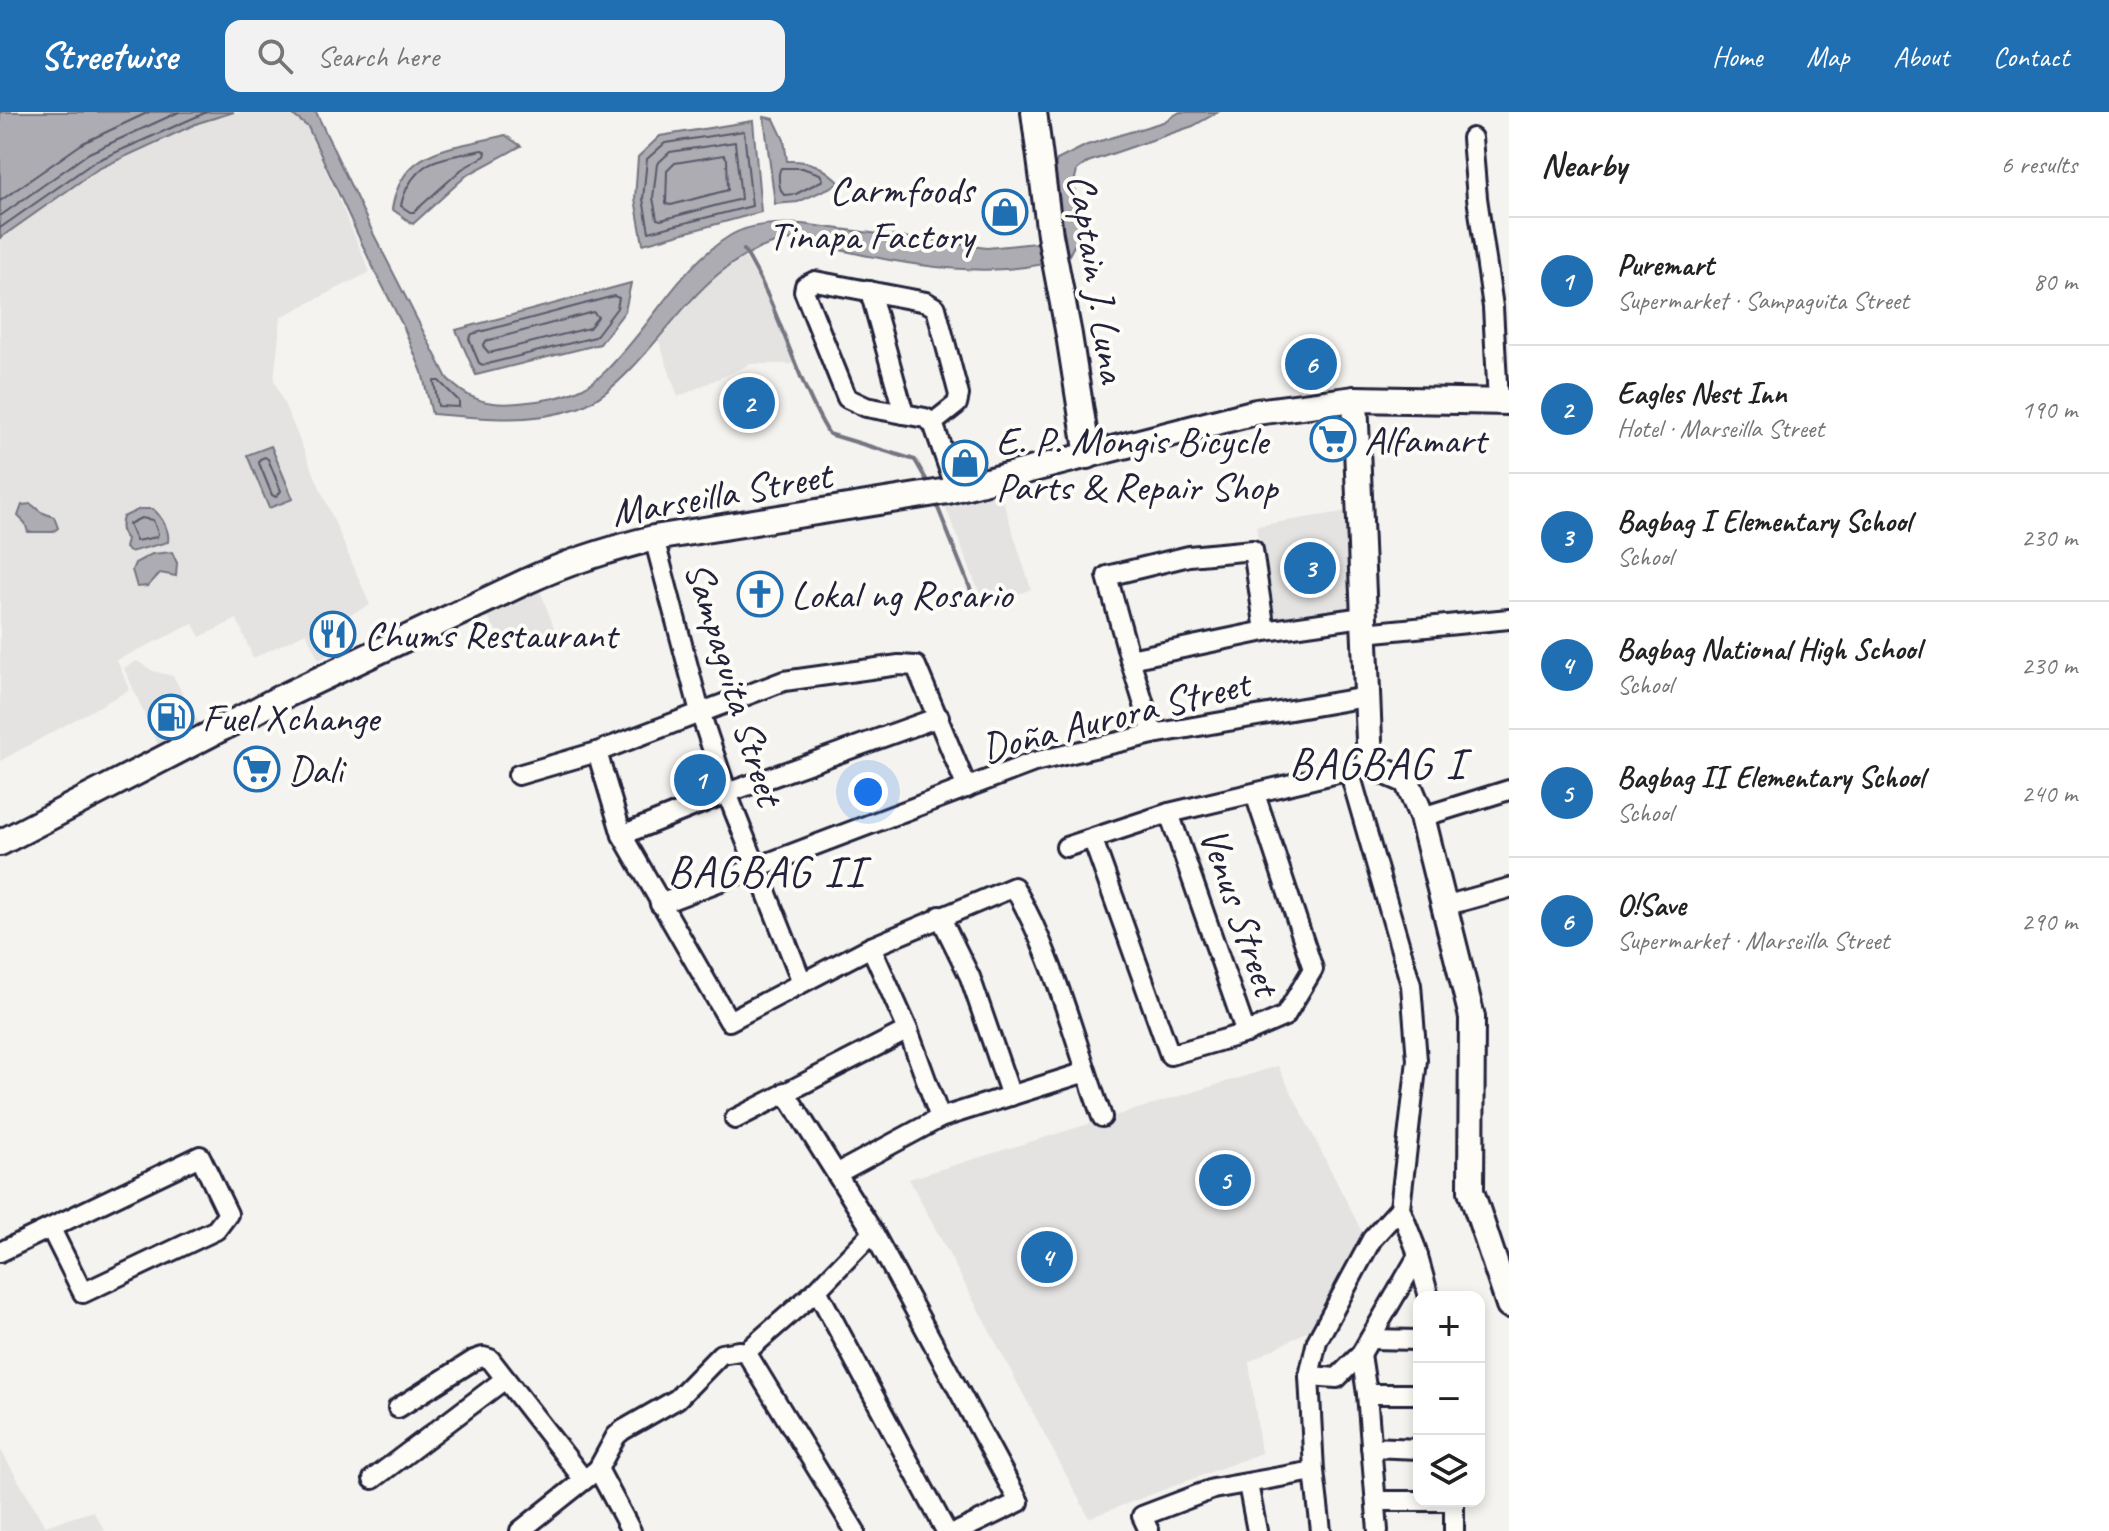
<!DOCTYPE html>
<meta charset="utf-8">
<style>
:root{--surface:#fff;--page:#f2f2f2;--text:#222;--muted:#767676;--line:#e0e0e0;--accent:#1f6fb2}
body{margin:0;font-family:Caveat,sans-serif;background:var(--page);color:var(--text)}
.controls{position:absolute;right:24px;bottom:24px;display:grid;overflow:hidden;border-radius:16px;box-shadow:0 4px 12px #0003}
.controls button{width:72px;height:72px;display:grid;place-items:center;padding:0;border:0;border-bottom:2px solid var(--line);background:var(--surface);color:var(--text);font:40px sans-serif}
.you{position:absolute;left:868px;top:680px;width:28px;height:28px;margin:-20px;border:6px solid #fff;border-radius:50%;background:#1a73e8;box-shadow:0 0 0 12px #1a73e833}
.badge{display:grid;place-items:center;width:52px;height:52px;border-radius:50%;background:var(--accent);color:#fff;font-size:26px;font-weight:700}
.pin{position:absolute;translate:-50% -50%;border:4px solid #fff;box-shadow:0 2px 8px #0006}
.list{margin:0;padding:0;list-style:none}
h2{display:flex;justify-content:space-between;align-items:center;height:104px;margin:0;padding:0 32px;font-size:34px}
h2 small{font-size:26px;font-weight:400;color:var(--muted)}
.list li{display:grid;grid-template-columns:52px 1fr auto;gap:24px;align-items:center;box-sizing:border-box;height:128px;padding:0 32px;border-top:2px solid var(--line)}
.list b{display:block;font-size:30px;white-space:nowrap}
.list p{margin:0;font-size:26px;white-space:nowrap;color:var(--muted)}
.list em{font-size:26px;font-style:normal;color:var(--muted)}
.icon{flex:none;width:44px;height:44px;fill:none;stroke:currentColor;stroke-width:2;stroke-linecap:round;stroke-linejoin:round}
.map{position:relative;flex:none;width:1509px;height:1419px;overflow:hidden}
header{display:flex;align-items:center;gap:48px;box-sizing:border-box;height:112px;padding:0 40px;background:var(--accent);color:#fff}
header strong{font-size:38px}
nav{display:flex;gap:44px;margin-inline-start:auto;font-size:28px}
.search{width:560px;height:72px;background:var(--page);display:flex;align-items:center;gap:20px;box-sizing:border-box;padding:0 28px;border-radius:16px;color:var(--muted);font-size:30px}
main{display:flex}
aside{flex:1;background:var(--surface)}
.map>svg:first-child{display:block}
.built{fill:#e4e3e2}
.water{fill:#acacb2;stroke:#757582;stroke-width:2}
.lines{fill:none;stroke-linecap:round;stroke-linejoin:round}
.shore{stroke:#59596b;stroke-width:2}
.stream{stroke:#757582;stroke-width:4}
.street-casing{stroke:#22223b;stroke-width:24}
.secondary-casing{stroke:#22223b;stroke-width:30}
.street{stroke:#fdfcf7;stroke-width:18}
.secondary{stroke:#fdfcf7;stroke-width:24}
.labels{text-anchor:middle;stroke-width:8;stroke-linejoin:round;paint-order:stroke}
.poi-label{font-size:40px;fill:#22223b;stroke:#fdfcf7;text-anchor:start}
.street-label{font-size:40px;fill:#22223b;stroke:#fdfcf7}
.quarter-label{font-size:44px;letter-spacing:2px;fill:#22223b;stroke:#fdfcf7}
</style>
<header>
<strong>Streetwise</strong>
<div class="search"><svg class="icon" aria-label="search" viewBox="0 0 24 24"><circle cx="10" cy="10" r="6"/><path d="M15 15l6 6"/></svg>Search here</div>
<nav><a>Home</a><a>Map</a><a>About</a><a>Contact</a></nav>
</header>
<main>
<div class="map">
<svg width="1509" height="1419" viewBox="0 0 1509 1419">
<rect width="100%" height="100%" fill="#f4f3ef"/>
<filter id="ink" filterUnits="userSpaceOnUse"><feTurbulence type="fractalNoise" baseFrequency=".0125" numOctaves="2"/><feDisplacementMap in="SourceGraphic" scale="16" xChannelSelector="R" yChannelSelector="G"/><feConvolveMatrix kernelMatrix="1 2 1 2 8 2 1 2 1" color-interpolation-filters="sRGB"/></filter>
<g filter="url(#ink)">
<g class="built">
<path d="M234,0H301L370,160L281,205L274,268L370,493L321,516L333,540L319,548L306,521L253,546L237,507L200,525L193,512L117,548L129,578L0,649V126L97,57L198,11Z"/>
<path d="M744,144L763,176L794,252H750L678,285L658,227L705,174Z"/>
<path d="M999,376L1031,477L985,495L943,389Z"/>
<path d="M1354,398L1358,497L1271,506L1256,414Z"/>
<path d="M539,476L555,518L507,537L485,500Z"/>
<path d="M137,549L153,559L173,564L203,619L162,642L124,556Z"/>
<path d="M1278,954L1365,1126L1321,1212L1249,1250L1261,1341L1089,1406L909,1067Z"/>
<path d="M0,1337L45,1414L93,1399L105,1419H0Z"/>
</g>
<g class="water">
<path d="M0,0H234L198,11L98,57L0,126Z"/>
<path d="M294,0H316L374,123L447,266C467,288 489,294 518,291C540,289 564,286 583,276C600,267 612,253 624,239C659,200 685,151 731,123C752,111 779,111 802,112L987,136L1036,131L1051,125L1061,114C1059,93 1050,66 1057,48L1087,33L1163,10L1180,0H1218L1193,14L1088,50L1077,58L1074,71L1079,124L1068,145C981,175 878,145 791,128C719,137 678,208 632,256C617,272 599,288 578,296C532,312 479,306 432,302L422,260L404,216L369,147L308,15L294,4Z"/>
<path d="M764,5L774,7L784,28L787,49C810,48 823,54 840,71L798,90L775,92Z"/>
<path d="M753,9L761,100L643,132L635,87L638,45L660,24Z"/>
<path d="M505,23L521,34L467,63L413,112L392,97C402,33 454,37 505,23Z"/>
<path d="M631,171L625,199L600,232L476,263L456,218Z"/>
<path d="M271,334L293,387L269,396L247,343Z"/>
<path d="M31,392L41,400L54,405L58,416L53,420H28L25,411L18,404L22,393Z"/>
<path d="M140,397H153C162,405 170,419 168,430L130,440L125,436L127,427C121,421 120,414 123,405Z"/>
<path d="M172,440L177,451L176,464L160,461L148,474L137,475L132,458L135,451L152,442Z"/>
</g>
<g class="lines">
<g class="shore">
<path d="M744,19L752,94L649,120L643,87L647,47L665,31Z"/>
<path d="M735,30L741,87L661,108L657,107L653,86L657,52L670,40Z"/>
<path d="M482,38L486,40L485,44L462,57L414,100H410L401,94C402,87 404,83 407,76C424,43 449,46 482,38Z"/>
<path d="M724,43L727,47L728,78L671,93L666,92L667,59L675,51Z"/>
<path d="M781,56H802L820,62L823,68L796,82L784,83C779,78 777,62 781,56Z"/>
<path d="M0,89L83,31L149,0"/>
<path d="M0,104L89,41L179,0"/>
<path d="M0,116L94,50L207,0"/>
<path d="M614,184L619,186L617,196L595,225L483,253L479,251L469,227L472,222Z"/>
<path d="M593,200L598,205L589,216L489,241L483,234L486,229Z"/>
<path d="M434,269H439L459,289V295L438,294Z"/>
<path d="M265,345L268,347L281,379L276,385L272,383L259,351L260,347Z"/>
<path d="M141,406L153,408L158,421L157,425L136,429L129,412Z"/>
</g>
<g class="stream">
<path d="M744,138C780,196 794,264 829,322L915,348L927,369"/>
<path d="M936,391L974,486"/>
</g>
<g class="street-casing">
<g id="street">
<path d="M1472,26L1477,86L1493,195L1498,290"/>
<path d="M870,179L904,302L925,306L933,311L956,377"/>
<path d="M904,302L866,295L847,286L804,179L805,174L815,169L926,190L936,196L959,283L957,292L933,311"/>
<path d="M654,426L700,600L727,681L802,870"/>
<path d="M1265,519L1253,438L1189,444L1107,464L1130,547L1265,519L1363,505"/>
<path d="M1364,521L1509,507"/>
<path d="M1130,547L1153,622"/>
<path d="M597,640L622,723L729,909L871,835L1014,775C1055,846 1074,928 1102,1005"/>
<path d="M1349,658L1411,873L1417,948L1400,1096L1415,1134L1429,1185"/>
<path d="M518,663L597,640L784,569L899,553L916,554L967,676"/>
<path d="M1169,701L1246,921"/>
<path d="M1422,705L1509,678"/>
<path d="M622,723L727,681L939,605"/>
<path d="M1093,728L1170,943L1246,921L1285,904L1313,857L1255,682"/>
<path d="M1066,735L1169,701L1359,656"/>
<path d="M660,792L1034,650L1153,622L1366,585"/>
<path d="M1444,794L1509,776"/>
<path d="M940,804L970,865L1011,984"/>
<path d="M871,835L908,918L940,1006"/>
<path d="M785,980L873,1120L1019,1390L959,1419"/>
<path d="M735,1007L908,918"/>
<path d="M838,1061L940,1006L1086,960"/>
<path d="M0,1140L200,1044L228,1102L216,1118L83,1181L51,1117"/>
<path d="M817,1178L873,1120"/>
<path d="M1370,1227L1419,1228"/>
<path d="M1361,1242L1367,1282L1378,1419"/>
<path d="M1309,1264L1337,1266L1361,1242L1418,1144"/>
<path d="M1367,1282H1419"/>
<path d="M398,1296L474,1248L483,1245L490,1247L584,1368"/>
<path d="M1371,1335L1419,1337"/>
<path d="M598,1357L616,1324L623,1318L677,1287L721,1242L739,1239L746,1240"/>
<path d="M373,1367L505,1267"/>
<path d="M1248,1372L1257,1419"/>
<path d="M1376,1389H1454"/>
<path d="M1454,1389V1419"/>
<path d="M520,1419L598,1357L631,1419"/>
<path d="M855,1419L746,1240L817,1178L946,1419"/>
<path d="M1149,1419L1142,1404L1213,1377L1314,1359"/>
<path d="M1321,1419L1314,1359L1309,1264L1317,1229L1372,1127L1400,1096"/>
</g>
</g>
<g class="secondary-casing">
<g id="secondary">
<path d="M1034,0L1050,123L1069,223L1088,344"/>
<path d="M1355,287L1370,653L1407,669L1422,705L1472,905L1471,1079L1509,1193"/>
<path d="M0,731L280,586L527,469C568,450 610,437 654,426L948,379L1256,300L1355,287L1509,290"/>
</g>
</g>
<use href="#street" class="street"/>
<use href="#secondary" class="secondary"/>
</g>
</g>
<defs>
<g id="shop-ring" transform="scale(2.3)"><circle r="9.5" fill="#fdfcf7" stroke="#1f6fb2" stroke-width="1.5"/><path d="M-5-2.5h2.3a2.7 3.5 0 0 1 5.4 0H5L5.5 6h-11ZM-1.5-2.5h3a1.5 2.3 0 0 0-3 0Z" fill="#1f6fb2"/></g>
<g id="supermarket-ring" transform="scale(2.3)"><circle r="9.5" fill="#fdfcf7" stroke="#1f6fb2" stroke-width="1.5"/><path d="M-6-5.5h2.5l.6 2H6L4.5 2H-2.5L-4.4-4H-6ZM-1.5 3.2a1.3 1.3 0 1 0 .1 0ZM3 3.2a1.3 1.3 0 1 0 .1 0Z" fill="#1f6fb2"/></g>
<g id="church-ring" transform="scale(2.3)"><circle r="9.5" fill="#fdfcf7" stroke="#1f6fb2" stroke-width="1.5"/><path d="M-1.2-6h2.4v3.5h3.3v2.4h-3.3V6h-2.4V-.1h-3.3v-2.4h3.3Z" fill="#1f6fb2"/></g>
<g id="restaurant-ring" transform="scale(2.3)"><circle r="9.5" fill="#fdfcf7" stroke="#1f6fb2" stroke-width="1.5"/><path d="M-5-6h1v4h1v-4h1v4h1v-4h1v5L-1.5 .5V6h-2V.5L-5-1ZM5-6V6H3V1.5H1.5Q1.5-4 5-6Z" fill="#1f6fb2"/></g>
<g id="fuel-ring" transform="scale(2.3)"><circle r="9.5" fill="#fdfcf7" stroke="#1f6fb2" stroke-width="1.5"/><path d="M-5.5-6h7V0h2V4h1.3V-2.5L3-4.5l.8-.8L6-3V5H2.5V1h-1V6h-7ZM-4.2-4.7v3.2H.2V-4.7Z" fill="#1f6fb2"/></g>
</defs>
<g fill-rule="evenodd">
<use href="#shop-ring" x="1005" y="100"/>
<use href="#supermarket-ring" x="1333" y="327"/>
<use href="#shop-ring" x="965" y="351"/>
<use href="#church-ring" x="760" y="482"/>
<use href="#restaurant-ring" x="333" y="522"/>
<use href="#fuel-ring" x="171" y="605"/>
<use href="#supermarket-ring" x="257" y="657"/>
</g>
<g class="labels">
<g class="poi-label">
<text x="974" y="91" text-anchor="end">Carmfoods<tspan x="974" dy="46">Tinapa Factory</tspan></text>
<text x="1364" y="341">Alfamart</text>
<text x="996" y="342">E. P. Mongis Bicycle<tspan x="996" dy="46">Parts &amp; Repair Shop</tspan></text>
<text x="791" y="496">Lokal ng Rosario</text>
<text x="364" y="536">Chums Restaurant</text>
<text x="202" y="619">Fuel Xchange</text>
<text x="288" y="671">Dali</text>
</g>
<g class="street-label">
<text transform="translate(1098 166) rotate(81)" y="14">Captain J. Luna</text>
<text transform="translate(721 381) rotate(-10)" y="14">Marseilla Street</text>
<text transform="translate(735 571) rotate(73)" y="14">Sampaguita Street</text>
<text transform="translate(1115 603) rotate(-14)" y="14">Doña Aurora Street</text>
<text transform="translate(1241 799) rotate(71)" y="14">Venus Street</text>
</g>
<g class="quarter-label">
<text x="1377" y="666">BAGBAG I</text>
<text x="766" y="774">BAGBAG II</text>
</g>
</g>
</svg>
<div class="controls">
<button>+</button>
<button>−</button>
<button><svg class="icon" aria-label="layers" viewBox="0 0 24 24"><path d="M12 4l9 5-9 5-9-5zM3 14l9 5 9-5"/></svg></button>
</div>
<div class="you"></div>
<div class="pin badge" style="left:700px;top:668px">1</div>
<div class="pin badge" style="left:749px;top:291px">2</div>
<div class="pin badge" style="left:1310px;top:456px">3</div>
<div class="pin badge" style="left:1047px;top:1145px">4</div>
<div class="pin badge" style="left:1225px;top:1068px">5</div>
<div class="pin badge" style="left:1311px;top:252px">6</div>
</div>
<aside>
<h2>Nearby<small>6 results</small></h2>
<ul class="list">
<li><span class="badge">1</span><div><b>Puremart</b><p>Supermarket · Sampaguita Street</p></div><em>80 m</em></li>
<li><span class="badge">2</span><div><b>Eagles Nest Inn</b><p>Hotel · Marseilla Street</p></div><em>190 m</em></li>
<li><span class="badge">3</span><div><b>Bagbag I Elementary School</b><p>School</p></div><em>230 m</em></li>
<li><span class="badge">4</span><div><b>Bagbag National High School</b><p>School</p></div><em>230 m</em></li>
<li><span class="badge">5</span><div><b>Bagbag II Elementary School</b><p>School</p></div><em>240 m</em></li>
<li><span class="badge">6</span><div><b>O!Save</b><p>Supermarket · Marseilla Street</p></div><em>290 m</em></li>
</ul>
</aside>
</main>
